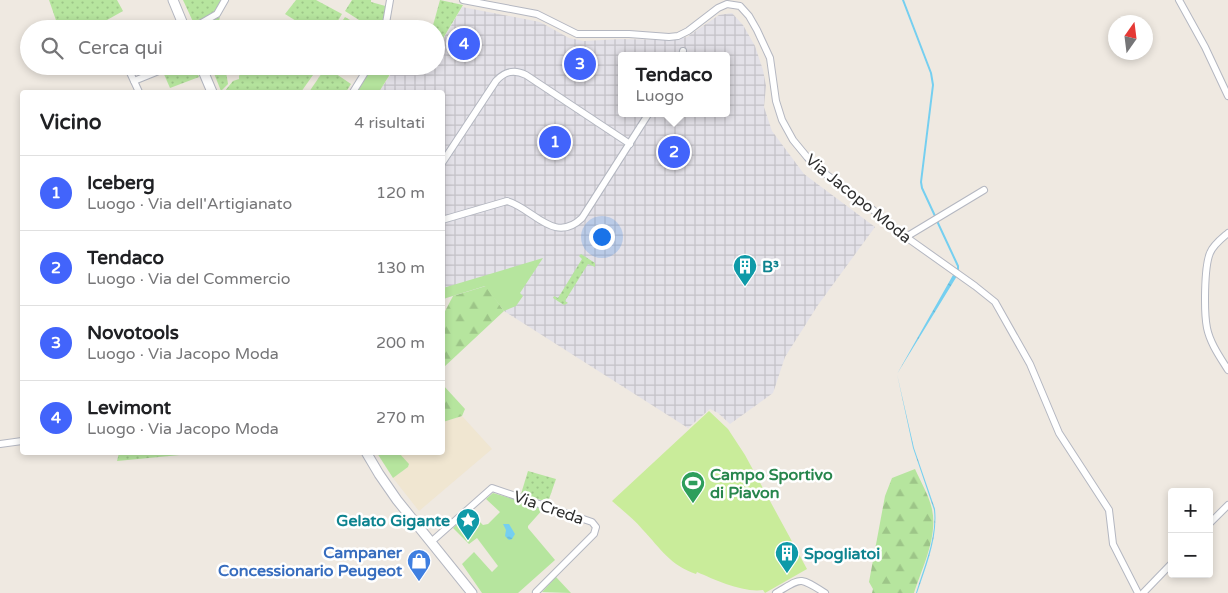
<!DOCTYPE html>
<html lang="it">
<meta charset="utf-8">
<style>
:root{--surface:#fff;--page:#f2f2f2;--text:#202124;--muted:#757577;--line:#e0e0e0;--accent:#4264fb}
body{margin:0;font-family:"Varela Round",sans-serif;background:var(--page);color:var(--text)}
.controls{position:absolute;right:15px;bottom:15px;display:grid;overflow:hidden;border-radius:5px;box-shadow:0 2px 8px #0003}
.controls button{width:45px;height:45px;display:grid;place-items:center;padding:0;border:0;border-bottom:1px solid var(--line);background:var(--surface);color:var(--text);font:25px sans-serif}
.compass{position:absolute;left:1108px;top:15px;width:45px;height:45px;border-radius:50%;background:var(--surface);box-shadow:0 2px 8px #0003;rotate:14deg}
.you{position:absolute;left:601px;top:236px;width:18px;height:18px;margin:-12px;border:4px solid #fff;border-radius:50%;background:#1a73e8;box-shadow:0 0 0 8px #1a73e833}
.badge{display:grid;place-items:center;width:32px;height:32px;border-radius:50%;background:var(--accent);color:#fff;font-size:16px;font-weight:700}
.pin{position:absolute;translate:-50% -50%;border:2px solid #fff;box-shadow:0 1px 5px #0006}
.popup{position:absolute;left:618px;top:52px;width:112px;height:65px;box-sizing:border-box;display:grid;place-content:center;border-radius:5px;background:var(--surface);filter:drop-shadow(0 1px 4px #0005);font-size:16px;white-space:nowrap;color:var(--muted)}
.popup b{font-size:19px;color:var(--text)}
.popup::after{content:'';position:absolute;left:50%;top:100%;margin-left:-10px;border:10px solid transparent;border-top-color:var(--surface)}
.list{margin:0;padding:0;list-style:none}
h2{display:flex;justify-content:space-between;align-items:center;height:65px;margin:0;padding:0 20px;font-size:21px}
h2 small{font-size:16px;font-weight:400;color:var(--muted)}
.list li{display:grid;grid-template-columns:32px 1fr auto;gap:15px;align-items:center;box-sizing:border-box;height:75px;padding:0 20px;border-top:1px solid var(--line)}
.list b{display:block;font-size:19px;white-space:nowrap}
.list p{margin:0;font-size:16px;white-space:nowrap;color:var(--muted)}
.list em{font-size:16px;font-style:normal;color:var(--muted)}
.icon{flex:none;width:28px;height:28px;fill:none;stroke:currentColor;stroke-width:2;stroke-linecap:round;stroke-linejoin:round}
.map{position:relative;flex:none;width:1228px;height:593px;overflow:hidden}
.search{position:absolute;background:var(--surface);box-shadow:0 2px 8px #0003;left:20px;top:20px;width:425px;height:55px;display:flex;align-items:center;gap:12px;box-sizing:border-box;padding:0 18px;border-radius:28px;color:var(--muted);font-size:19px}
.panel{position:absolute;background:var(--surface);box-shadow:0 2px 8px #0003;left:20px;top:90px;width:425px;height:365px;border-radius:5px}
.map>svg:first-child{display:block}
.industrial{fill:url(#industrial-grid);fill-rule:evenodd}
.education{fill:#f0e6d1}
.grass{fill:url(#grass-dots)}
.forest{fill:url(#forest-firs)}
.park{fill:#b6e59e}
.pitch{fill:#c9ec9a}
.water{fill:url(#water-ripples)}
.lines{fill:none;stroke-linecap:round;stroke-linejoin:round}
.stream{stroke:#75cff0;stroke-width:2}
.minor-casing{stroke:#b4b7c1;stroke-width:8}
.secondary-casing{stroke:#b4b7c1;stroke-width:11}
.minor{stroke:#fff;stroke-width:6}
.secondary{stroke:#fff;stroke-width:9}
.labels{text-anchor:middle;stroke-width:5;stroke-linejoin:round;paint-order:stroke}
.street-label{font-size:16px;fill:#2e2e2e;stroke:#fff}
.culture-label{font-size:16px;font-weight:bold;fill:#0d838f;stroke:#fff;text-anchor:start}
.leisure-label{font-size:16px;font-weight:bold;fill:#27864d;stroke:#fff;text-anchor:start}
.shop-label{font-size:16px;font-weight:bold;fill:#366cbe;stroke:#fff;text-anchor:end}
</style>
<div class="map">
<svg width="1228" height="593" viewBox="0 0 1228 593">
<defs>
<pattern id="industrial-grid" width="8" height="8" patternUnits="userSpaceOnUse" patternTransform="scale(1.25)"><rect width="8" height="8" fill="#e3e1e8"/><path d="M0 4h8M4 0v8" fill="none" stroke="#c3c1c7"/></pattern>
<pattern id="grass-dots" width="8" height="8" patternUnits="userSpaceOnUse" patternTransform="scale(1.25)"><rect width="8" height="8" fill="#b6e59e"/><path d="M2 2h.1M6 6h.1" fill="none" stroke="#9dc588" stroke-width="1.8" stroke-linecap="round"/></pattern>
<pattern id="forest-firs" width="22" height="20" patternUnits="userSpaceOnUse" patternTransform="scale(1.25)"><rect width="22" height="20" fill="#b6e59e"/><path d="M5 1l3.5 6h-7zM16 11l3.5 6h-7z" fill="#9dc588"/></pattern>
<pattern id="water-ripples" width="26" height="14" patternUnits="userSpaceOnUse" patternTransform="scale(1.25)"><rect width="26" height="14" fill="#75cff0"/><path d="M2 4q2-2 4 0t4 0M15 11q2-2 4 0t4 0" fill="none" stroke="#66b2ce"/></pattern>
</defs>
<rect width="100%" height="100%" fill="#efe9e1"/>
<path class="industrial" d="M462,7L540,22L569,38L584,41L621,39L669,40L687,37L719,15L732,13L743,25L755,46L763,70L766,86L764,107L772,131L804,174L875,227L818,305L785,357L773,393L730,424L718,413L710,409L688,428L504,311L486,286L443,299L442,92H379L395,68L403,72L409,71L412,66L427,68L436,66V51ZM622,56H726V113H622Z"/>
<path class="education" d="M462,416L492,449L419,511L393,478L408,467L409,465L399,453L442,452L443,422Z"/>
<g class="grass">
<path d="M49,0H117L123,11L91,29H59Z"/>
<path d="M183,0H225L221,8L195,26Z"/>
<path d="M296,0H316L342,14L333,29H309L285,14Z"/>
<path d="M352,0H371V2L389,7L385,29H373L345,11Z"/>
<path d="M440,0L463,5L436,50V29H432Z"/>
<path d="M220,17L217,29H195V28Z"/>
<path d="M345,17L360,26L358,29H337Z"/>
<path d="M134,66H159L138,75Z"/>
<path d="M177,66H195L199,77L170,88L163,72L169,69L171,73L177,70L176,67Z"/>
<path d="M211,66H225L228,84L221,91Z"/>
<path d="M244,66L251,68L252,66H298L313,75L301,92H224L233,81L239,79V76Z"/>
<path d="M326,67L351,84L346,92H309Z"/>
<path d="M581,254L595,263V267L588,264L565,301L568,303L564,305L553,298L554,296L558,298L582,259L579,256Z"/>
<path d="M119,453L201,452V453L117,461Z"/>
<path d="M528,471L556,479L548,502L521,494Z"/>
</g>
<g class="forest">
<path d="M486,286L504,311L443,368L442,317L453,296Z"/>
<path d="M443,385L465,409L462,416L443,422Z"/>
<path d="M915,469C921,482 929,496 932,509C938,537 922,568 914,593H872L873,589L869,582L885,496L892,478Z"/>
</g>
<g class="park">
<path d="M369,66H395L379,92H353Z"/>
<path d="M543,258L520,293L523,296L516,306L504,311L485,286L443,299V288Z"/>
<path d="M377,453H399L409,464L408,467L393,478Z"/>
<path d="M493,493L544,508L528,526V528L555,560L518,593H482L462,564L474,552L492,572L498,566L477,538L469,544L453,528L470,512L483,525L488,524L500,512L486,499Z"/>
<path d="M556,577L571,593L542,592Z"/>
</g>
<path class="pitch" d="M709,411L728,429L745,455L807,569L765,593L763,590C744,593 715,580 697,572L696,574C670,565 661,549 643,530C634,519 622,510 612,501Z"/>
<g class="water">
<path d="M953,275L957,276L897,374L914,448L935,509C938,538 926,566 917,593H916C924,566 937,538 934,510L913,448L897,374Z"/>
<path d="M503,524H509L515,534L512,539L509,540L505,536L506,530Z"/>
</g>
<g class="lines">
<g class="stream">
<path d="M903,0L931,73L933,85L921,182L922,188L935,216"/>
<path d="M937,221L958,266V272"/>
</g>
<g class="minor-casing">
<g id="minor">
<path d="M463,0L537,14L577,34H629L669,37L678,36L688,31L718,8L727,4L740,6L749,16L757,30L770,58L776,101L782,120L793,140L807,157L815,166L873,210L906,237L975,286L995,302L1030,364L1059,433L1109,510L1113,544L1138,593"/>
<path d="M1179,0L1205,47L1228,96"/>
<path d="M102,29L106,27L110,29"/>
<path d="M191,29L217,14L225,0"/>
<path d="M385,29L390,0"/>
<path d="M682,56L683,51"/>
<path d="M127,66L139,92"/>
<path d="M134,81L171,66"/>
<path d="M353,92L369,66"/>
<path d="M442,163L496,81C505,71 514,69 526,75L630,144"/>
<path d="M442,220L507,201C533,208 554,245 582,218L649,113"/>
<path d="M1228,233C1221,239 1213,245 1210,253C1204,267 1204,313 1207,328C1210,343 1220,357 1228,370"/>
<path d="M906,237L984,190"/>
<path d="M0,444L22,441"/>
<path d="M1209,524L1228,505"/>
<path d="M431,542L492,488L592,522L596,527L594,534L536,592"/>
<path d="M776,593C802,578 798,576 825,593"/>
<path d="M1143,593L1172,563"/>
</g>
</g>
<g class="secondary-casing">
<g id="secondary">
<path d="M173,0L185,29"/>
<path d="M201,66L212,92"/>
<path d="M366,452L379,474L397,500L472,593"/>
</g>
</g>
<use href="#minor" class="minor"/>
<use href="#secondary" class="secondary"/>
</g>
<defs>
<g id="building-pin" transform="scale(1.25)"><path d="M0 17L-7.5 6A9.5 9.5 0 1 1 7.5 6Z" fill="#0f9aa8" stroke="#fff"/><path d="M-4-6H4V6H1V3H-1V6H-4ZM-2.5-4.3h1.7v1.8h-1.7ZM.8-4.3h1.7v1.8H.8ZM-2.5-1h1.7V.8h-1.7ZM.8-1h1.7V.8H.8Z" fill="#fff"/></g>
<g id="stadium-pin" transform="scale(1.25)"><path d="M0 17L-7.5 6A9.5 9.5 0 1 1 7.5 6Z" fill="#2e9e5b" stroke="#fff"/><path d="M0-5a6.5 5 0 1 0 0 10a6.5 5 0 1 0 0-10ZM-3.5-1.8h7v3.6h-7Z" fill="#fff"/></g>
<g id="sight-pin" transform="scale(1.25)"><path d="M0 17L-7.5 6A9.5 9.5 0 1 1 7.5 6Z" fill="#0f9aa8" stroke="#fff"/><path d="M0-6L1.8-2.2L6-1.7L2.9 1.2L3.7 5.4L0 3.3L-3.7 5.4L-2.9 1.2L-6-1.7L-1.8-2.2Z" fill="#fff"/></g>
<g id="shop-pin" transform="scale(1.25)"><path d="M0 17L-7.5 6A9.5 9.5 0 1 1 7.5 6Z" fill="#3f7fe0" stroke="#fff"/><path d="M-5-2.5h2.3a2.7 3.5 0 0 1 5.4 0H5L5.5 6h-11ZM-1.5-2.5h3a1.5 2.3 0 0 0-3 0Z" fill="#fff"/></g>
</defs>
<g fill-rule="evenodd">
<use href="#building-pin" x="745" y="266"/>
<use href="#stadium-pin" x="693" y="483"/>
<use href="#sight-pin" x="468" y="520"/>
<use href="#building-pin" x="787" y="553"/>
<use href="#shop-pin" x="419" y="561"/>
</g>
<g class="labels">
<g class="street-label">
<text transform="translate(859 198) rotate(39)" y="6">Via Jacopo Moda</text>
<text transform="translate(549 507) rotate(19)" y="6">Via Creda</text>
</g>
<g class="culture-label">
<text x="762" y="272">B³</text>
<text x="450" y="526" text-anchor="end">Gelato Gigante</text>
<text x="804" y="559">Spogliatoi</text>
</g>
<g class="leisure-label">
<text x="710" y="480">Campo Sportivo<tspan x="710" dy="18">di Piavon</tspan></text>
</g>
<g class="shop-label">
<text x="402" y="558">Campaner<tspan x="402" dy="18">Concessionario Peugeot</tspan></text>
</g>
</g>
</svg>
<div class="controls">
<button>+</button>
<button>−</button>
</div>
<svg class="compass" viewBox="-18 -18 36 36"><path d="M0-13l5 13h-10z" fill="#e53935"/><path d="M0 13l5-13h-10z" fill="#757577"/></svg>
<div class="you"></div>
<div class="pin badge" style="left:555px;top:142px">1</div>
<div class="pin badge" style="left:674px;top:152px">2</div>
<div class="popup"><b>Tendaco</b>Luogo</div>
<div class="pin badge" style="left:580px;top:64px">3</div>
<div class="pin badge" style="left:464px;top:44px">4</div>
<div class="search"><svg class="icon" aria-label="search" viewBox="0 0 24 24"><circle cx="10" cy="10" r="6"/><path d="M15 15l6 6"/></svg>Cerca qui</div>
<section class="panel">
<h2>Vicino<small>4 risultati</small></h2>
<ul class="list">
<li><span class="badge">1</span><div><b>Iceberg</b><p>Luogo · Via dell'Artigianato</p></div><em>120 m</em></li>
<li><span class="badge">2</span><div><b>Tendaco</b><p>Luogo · Via del Commercio</p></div><em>130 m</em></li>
<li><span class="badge">3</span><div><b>Novotools</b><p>Luogo · Via Jacopo Moda</p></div><em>200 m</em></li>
<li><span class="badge">4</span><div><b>Levimont</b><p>Luogo · Via Jacopo Moda</p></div><em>270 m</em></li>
</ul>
</section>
</div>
